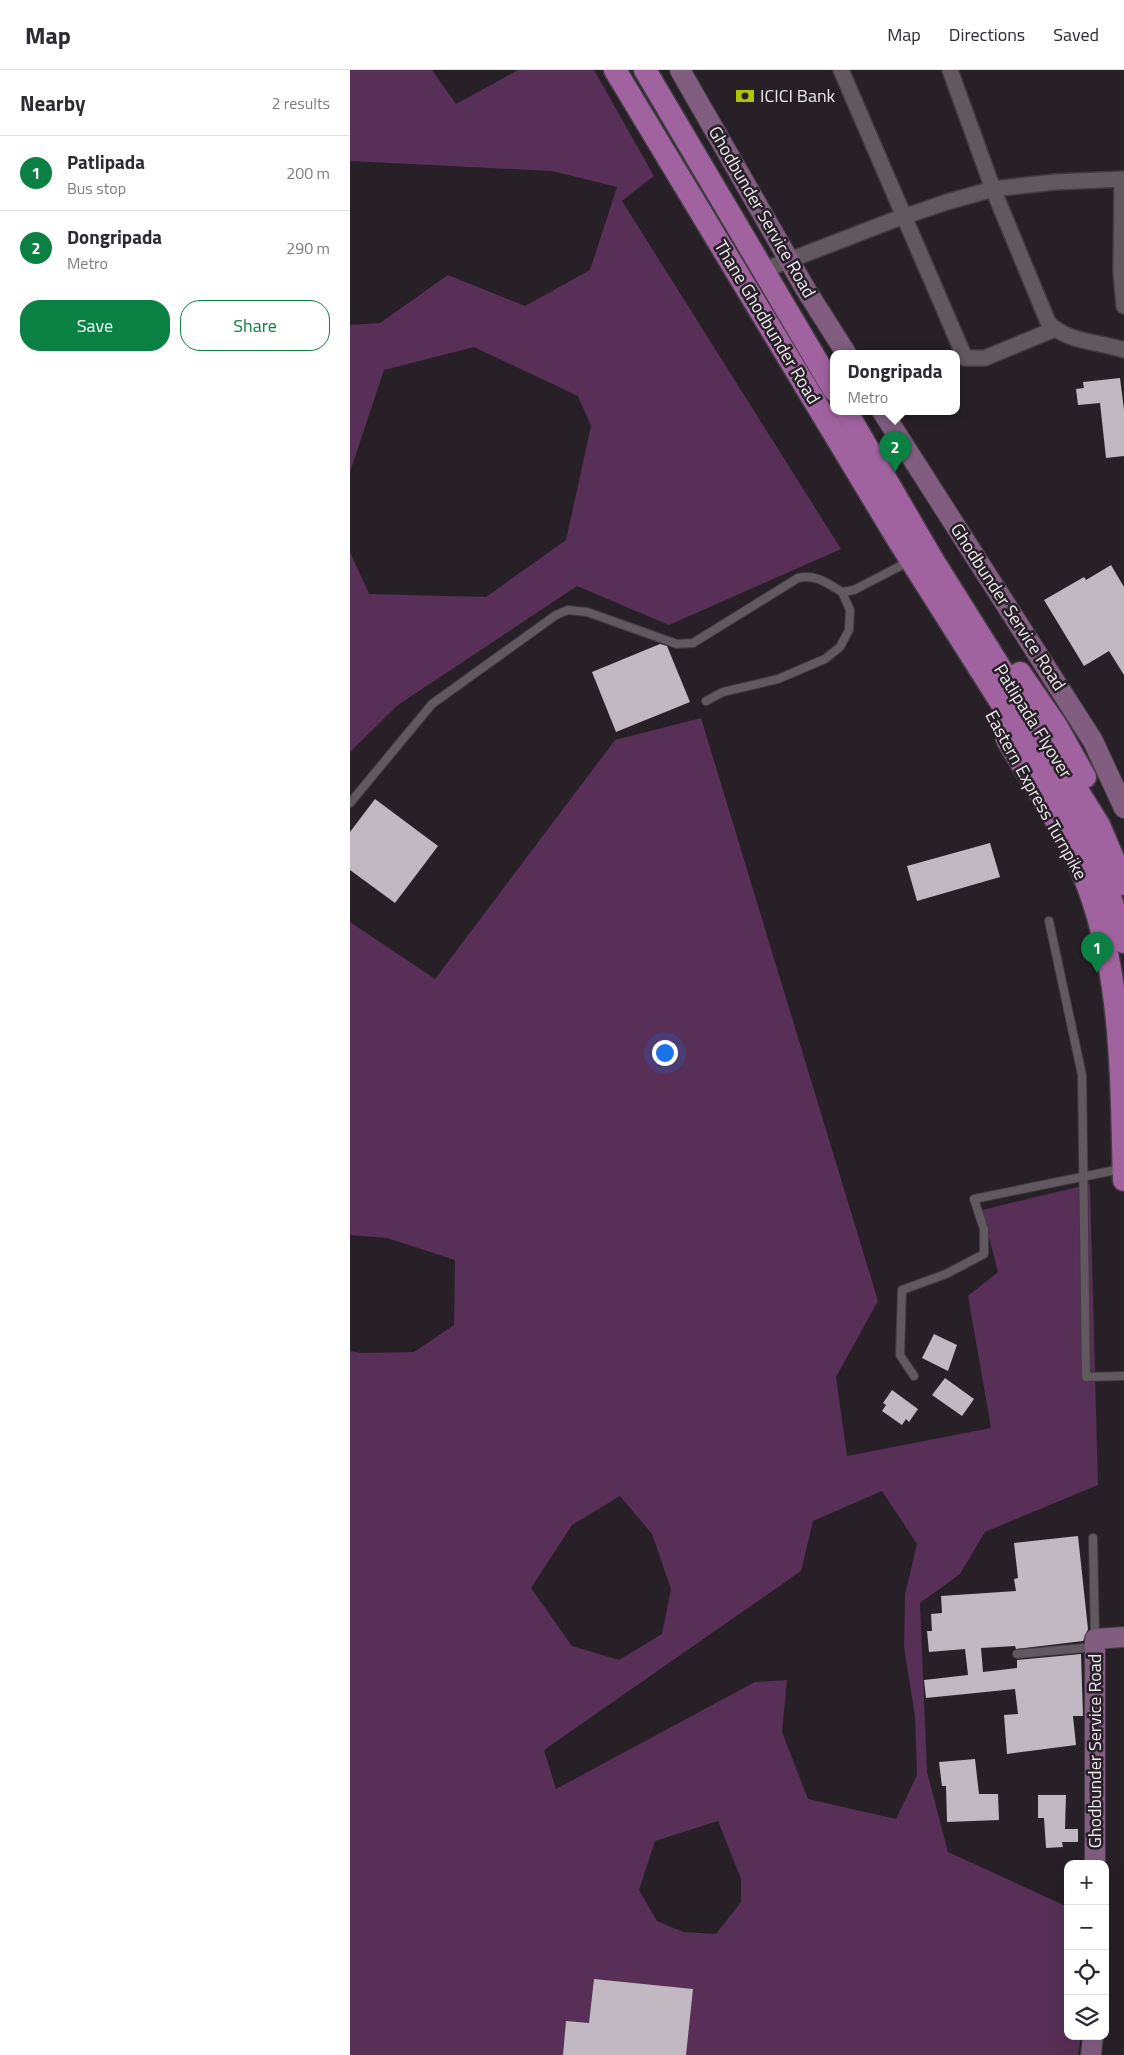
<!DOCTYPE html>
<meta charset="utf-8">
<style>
:root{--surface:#fff;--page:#f7f7f7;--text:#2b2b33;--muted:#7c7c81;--line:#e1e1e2;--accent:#0b8043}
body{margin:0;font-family:"Titillium Web",sans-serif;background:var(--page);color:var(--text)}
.controls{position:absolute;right:15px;bottom:15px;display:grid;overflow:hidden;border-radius:10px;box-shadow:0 5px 20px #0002}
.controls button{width:45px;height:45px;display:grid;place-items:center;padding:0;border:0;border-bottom:1px solid var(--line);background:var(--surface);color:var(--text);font:25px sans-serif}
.you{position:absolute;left:314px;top:982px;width:18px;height:18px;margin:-12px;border:4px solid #fff;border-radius:50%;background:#1a73e8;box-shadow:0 0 0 8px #1a73e833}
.badge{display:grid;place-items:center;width:32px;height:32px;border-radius:50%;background:var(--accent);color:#fff;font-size:16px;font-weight:700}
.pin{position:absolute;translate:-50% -41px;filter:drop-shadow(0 1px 2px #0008)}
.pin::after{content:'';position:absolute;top:26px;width:18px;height:15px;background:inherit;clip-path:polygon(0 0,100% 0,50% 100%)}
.popup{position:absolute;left:480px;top:280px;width:130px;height:65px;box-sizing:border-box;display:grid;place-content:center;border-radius:10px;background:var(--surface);filter:drop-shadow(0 1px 4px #0005);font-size:16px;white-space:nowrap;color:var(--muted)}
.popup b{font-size:19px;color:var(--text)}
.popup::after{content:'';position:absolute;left:50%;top:100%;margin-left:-10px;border:10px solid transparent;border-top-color:var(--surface)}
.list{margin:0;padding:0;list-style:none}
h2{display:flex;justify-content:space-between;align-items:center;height:65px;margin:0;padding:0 20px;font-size:21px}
h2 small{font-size:16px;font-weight:400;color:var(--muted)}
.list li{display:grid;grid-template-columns:32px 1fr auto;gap:15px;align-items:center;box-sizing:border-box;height:75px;padding:0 20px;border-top:1px solid var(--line)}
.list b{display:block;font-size:19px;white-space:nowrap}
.list p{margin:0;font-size:16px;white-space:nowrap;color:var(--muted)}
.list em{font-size:16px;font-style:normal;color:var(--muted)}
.actions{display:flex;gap:10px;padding:15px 20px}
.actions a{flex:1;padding:11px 0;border:1px solid var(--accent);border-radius:20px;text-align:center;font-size:18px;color:var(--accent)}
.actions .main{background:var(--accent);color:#fff}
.icon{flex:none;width:28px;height:28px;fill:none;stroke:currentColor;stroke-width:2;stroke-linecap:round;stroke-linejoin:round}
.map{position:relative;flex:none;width:774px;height:1985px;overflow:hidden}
header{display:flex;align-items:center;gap:30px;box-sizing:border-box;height:70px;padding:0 25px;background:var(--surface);border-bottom:1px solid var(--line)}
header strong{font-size:24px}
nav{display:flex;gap:28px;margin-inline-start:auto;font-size:18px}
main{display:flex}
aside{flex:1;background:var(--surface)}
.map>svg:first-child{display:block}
.green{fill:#582f57;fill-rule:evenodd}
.building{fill:#c2b8c1}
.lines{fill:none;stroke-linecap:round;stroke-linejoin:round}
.lane-casing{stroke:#413b41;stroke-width:10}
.street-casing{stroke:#413b41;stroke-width:18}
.secondary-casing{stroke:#413b41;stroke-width:22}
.primary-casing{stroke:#413b41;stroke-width:25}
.lane{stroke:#615860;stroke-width:8}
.street{stroke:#615860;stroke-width:15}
.secondary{stroke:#815d80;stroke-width:20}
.primary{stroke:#a162a0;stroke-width:22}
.labels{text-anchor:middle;stroke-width:5;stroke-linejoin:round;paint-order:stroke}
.poi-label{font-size:18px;fill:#ede8ed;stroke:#272027;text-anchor:start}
.street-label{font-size:18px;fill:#ede8ed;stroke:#272027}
</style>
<header>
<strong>Map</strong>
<nav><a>Map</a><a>Directions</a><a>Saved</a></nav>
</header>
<main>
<aside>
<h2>Nearby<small>2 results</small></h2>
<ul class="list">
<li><span class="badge">1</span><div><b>Patlipada</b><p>Bus stop</p></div><em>200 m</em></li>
<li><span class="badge">2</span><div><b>Dongripada</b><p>Metro</p></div><em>290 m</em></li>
</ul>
<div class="actions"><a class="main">Save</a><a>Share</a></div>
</aside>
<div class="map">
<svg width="774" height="1985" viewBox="0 0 774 1985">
<rect width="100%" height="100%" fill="#272027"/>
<g class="green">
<path d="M0,0H82L106,34L168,0H244L304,106L272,131L491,479L319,555L227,516L48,635L0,682V482L19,524L136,527L216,470L241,356L228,326L124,277L34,300L0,402V255L30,253L98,205L175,236L240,200L267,117L202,101L0,91Z"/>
<path d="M351,648L528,1231L486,1307L497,1386L641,1358L618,1226L648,1202L632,1140L740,1114L748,1415L635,1462L610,1504L570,1533L577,1702L598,1782L718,1837V1966H731L728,1985H0V1281L12,1283L64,1282L104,1255L105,1190L37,1168L0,1165V852L85,909L265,670ZM532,1421L567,1474L555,1524L554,1577L565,1646L567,1705L546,1749L458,1729L432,1662L437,1610L405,1612L206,1719L194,1680L451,1501L463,1451ZM270,1426L302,1464L321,1519L312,1564L269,1590L222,1576L181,1518L222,1455ZM368,1751L391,1809V1832L366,1864L333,1862L307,1851L289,1820L305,1771Z"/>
</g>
<g class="building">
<path d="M770,308L774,340V386L756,388L750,333L728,335L726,319L734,318L733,312Z"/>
<path d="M761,495L774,517V605L759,581L734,596L694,530L734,507L736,510Z"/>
<path d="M310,574L317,576L340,632L266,662L242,602Z"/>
<path d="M25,729L88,776L45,833L0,800V762Z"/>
<path d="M640,773L650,807L567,831L557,796Z"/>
<path d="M584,1264L607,1275L598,1301L572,1288Z"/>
<path d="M595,1308L624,1329L612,1346L582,1325Z"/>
<path d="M542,1320L568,1339L559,1352L556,1349L552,1355L532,1341L536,1335L533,1333Z"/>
<path d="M728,1466L738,1559L733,1571L666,1579L665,1576L631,1578L633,1602L667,1598V1590L731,1584L733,1646H723L726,1675L657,1684L654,1645L668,1644L665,1619L576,1628L574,1610L618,1605L615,1579L579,1582L577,1561H582L581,1544L592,1543L591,1526L666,1521L664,1509L668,1508L664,1473Z"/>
<path d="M625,1689L629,1724H648L649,1750L597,1752L596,1716H592L589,1692Z"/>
<path d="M688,1725H716L715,1759H728V1772H712L713,1777L696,1778L694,1748H688Z"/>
<path d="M244,1909L343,1919L336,1985H213L216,1951L239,1953Z"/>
</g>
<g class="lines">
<g class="lane-casing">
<g id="lane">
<path d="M356,631L373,622L428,609L475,589L490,577L499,560L500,540L492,522"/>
<path d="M0,733L82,634L206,545L218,540L237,542L327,574L343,573L448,508C466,504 477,513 492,522L504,520L560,491"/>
<path d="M699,851L732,1005L736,1307L774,1306"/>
<path d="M564,1306L550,1285L552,1220L596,1204L634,1184V1159L624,1129L771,1099"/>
<path d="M743,1468L745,1569"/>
<path d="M667,1584L744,1577"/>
</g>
</g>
<g class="street-casing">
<g id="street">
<path d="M491,0L615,288H635L705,259"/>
<path d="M600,0L643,119L698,252C717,273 748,271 774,280"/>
<path d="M772,110L771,202L774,236"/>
<path d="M414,200L541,151L597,132L643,119L705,112L774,109"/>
</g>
</g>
<g class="secondary-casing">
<g id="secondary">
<path d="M330,0L456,220L496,283"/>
<path d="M532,341L743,671L774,738"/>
<path d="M745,1794V1569L774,1567"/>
<path d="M741,1985L743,1966"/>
</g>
</g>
<g class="primary-casing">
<g id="primary">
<path d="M265,0L547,468L734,764L755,810L774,872"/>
<path d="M295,0L484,320"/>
<path d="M496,341L584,492L749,755L774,814"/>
<path d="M670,603L707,657L735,707"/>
<path d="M657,669C682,712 712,755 732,801C773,899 771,1005 774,1110"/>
</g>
</g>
<use href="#lane" class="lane"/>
<use href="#street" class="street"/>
<use href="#secondary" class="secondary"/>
<use href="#primary" class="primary"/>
</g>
<defs>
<g id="bank-bare" transform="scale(1.5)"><path d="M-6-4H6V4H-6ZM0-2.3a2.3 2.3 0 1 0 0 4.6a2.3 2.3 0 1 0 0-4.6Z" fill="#afc507" stroke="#272027" stroke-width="2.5" paint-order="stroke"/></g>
</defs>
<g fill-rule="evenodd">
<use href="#bank-bare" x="395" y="26"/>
</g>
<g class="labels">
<g class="poi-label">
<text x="410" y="32">ICICI Bank</text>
</g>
<g class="street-label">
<text transform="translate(412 142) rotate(60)" y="6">Ghodbunder Service Road</text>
<text transform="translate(417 252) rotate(59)" y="6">Thane Ghodbunder Road</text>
<text transform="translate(658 537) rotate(57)" y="6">Ghodbunder Service Road</text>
<text transform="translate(683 651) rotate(58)" y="6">Patlipada Flyover</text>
<text transform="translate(686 725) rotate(61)" y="6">Eastern Express Turnpike</text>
<text transform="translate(745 1681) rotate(-90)" y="6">Ghodbunder Service Road</text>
</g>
</g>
</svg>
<div class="controls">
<button>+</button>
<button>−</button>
<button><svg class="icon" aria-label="locate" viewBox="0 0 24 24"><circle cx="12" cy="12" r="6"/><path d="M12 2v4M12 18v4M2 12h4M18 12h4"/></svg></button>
<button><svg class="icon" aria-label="layers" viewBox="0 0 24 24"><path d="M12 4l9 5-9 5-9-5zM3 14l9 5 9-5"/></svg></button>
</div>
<div class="you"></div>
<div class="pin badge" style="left:747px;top:903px">1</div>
<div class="pin badge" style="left:545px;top:402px">2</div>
<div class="popup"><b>Dongripada</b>Metro</div>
</div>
</main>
